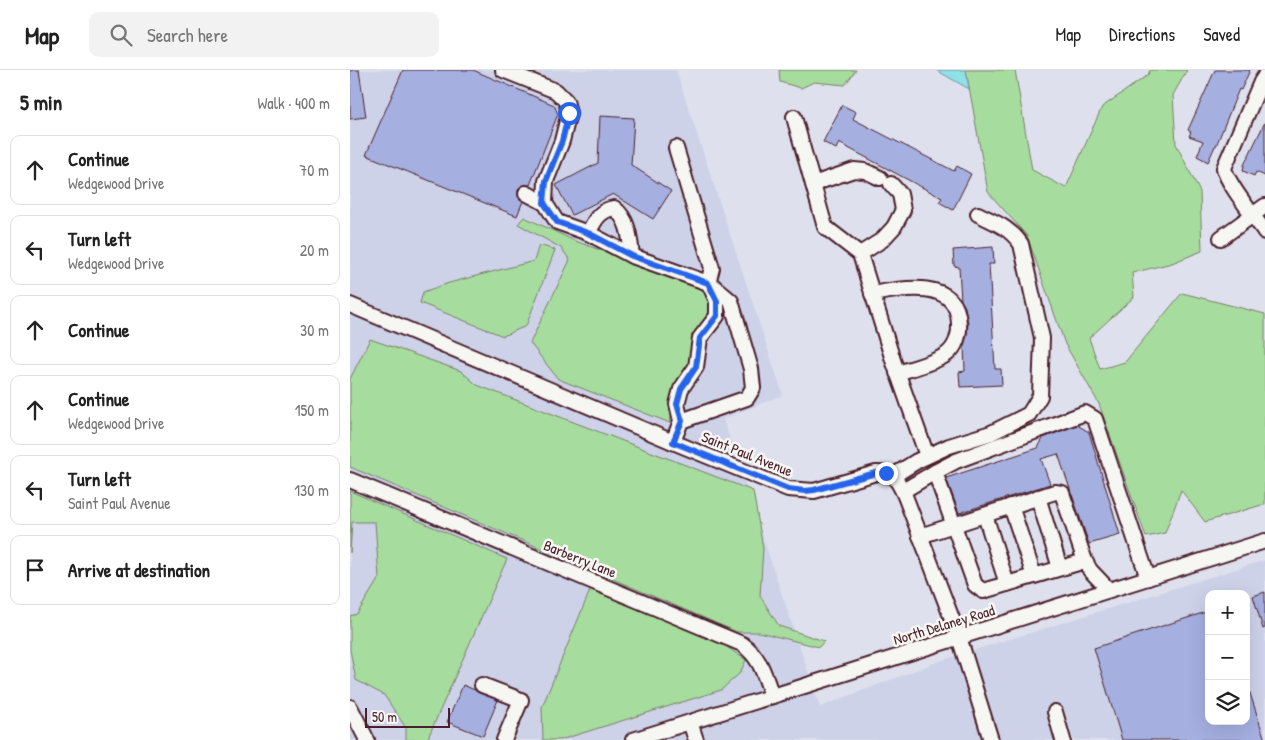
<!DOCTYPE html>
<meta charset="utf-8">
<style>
:root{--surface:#fff;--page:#f2f2f2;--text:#222;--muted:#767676;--line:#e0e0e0}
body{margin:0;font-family:"Patrick Hand",sans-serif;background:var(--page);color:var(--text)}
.controls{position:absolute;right:15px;bottom:15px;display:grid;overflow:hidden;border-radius:10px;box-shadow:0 5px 20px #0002}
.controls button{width:45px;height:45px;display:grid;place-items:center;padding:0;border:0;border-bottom:1px solid var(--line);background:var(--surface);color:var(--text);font:25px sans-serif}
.scale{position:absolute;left:15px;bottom:12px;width:85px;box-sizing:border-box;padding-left:5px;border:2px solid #4a1f2b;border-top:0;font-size:14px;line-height:18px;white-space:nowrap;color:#4a1f2b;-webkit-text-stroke:4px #f6f6f2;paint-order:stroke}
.stop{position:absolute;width:15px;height:15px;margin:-11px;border:4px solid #2563eb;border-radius:50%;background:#fff}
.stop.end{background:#2563eb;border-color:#fff;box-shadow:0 1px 5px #0008}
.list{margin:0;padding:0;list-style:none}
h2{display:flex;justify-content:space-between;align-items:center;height:65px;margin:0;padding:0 20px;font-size:21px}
h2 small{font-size:16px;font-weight:400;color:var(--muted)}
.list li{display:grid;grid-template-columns:32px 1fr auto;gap:15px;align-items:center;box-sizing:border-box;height:70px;margin:0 10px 10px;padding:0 10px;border:1px solid var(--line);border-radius:10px}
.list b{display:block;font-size:19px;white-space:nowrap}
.list p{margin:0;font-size:16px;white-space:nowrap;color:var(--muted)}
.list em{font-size:16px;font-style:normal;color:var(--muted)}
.icon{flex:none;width:28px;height:28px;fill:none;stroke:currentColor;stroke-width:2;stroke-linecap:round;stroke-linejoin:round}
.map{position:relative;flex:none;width:915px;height:670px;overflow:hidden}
header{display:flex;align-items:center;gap:30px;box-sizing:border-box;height:70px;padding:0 25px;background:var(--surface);border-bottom:1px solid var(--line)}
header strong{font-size:24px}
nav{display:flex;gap:28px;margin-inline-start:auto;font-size:18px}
.search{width:350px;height:45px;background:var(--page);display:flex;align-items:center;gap:12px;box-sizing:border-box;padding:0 18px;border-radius:10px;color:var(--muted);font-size:19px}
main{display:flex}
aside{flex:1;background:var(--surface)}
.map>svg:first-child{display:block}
.built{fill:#cdd2e9;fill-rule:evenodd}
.green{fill:#a7dc9f;stroke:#787e65}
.water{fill:#8fe1e7;stroke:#73939c}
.building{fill:#a5afe0;stroke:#4a1f2b}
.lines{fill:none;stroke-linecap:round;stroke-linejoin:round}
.minor-casing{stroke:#4a1f2b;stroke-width:18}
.minor{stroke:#f6f6f2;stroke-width:14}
.route{stroke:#2563eb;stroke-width:6}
.labels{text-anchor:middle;stroke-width:5;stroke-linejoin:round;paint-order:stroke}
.street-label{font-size:15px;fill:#4a1f2b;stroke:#f6f6f2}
</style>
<header>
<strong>Map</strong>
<div class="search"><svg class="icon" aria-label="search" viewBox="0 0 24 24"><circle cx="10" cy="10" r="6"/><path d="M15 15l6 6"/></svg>Search here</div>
<nav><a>Map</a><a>Directions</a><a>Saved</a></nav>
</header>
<main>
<aside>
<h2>5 min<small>Walk · 400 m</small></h2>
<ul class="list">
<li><svg class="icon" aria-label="ahead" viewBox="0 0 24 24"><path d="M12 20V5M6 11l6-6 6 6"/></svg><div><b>Continue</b><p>Wedgewood Drive</p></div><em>70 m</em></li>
<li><svg class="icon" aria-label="left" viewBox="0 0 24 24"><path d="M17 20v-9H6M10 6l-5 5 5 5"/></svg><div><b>Turn left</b><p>Wedgewood Drive</p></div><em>20 m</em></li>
<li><svg class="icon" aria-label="ahead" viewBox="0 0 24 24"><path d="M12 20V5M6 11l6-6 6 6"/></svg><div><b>Continue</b></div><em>30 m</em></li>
<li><svg class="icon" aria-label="ahead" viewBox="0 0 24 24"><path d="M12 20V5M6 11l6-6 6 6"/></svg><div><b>Continue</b><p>Wedgewood Drive</p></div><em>150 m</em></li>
<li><svg class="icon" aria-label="left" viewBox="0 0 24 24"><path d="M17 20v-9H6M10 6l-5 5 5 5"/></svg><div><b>Turn left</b><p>Saint Paul Avenue</p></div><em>130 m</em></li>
<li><svg class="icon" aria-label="arrive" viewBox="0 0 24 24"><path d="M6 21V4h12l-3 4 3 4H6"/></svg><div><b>Arrive at destination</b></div></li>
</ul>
</aside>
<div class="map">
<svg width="915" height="670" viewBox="0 0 915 670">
<rect width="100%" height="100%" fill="#dee1ed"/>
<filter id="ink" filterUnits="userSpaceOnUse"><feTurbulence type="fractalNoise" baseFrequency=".02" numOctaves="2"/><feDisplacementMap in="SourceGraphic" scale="10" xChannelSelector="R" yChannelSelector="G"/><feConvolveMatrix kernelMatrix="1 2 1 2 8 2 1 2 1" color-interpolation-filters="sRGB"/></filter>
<g filter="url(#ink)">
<path class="built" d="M0,0H326L433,325L373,349L470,637L592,590L915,490V670H0ZM859,524H896V651H859Z"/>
<g class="green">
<path d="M429,0H506L495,15L464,12L451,18L430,12Z"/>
<path d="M616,0H665L682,100L716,118L752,37L798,5L800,0H837L823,25L826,74L850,122L852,181L822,193L782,203L784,227L739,268L750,299L775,292L832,223L915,244V434L855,452L831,420L815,463L796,467L749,334L715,274L677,166L638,122Z"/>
<path d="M174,147L225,171L354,217L361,229L360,243L346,262L341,294L325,316L320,353L208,309L180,273L220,190L211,178L168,154Z"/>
<path d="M189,175L205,180L176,256L153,266L70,233L73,222L99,213L184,191Z"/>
<path d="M20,269L111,301L127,315L403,421L413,478L410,526L429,556L474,571L469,577L409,562H387L0,397V309Z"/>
<path d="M0,421L157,489L77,670H56V658L34,625L6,610L0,580V546L7,544L29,508L25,452H2L0,483Z"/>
<path d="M241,518L371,573L396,590L390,603L371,620L210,670H193L192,637Z"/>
</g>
<path class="water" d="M586,0H616L619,19Z"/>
<g class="building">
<path d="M0,0H9L16,47L0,49Z"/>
<path d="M53,0H123L204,35L208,44L180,115H172L168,119V127L173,131L167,146L16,85Z"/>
<path d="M865,0H900L891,20L889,19L866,76H865L858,92L847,86L853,71L839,66L841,62L838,60Z"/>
<path d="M492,35L506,42L503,49L604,101L607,96L621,104L603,140L589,132L592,128L489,73L486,79L473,72Z"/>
<path d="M250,46L284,48L281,95L321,121L303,149L263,124L222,145L206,115L248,93Z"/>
<path d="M915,52V106L906,102L904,106L893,101L894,95Z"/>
<path d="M643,177L644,194H639L645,299H651L652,315L610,317L609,302L615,301L614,276L617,263L618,253L615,237L611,230L609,197L604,196L603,180Z"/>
<path d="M727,355L739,362L770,465L739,474L708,384L691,389L700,414L609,443L596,408L688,378L693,368Z"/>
<path d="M915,522V558L913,559L903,526Z"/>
<path d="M859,541V651H896V617H898L915,670H772L744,578Z"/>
<path d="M113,615L148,630L133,666L97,652Z"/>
</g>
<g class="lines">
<g class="minor-casing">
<g id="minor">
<path d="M153,0L206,21L216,31L219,43L212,71L196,111L195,133L207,152L238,163C245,151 248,141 264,138C279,149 280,169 282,186L361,214L381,231L401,299L403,318L397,328L331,351"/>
<path d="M915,6L911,12L874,98C877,114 905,147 915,162"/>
<path d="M444,47L475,157L510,184L543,290L577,386"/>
<path d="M326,78L362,198L358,213"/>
<path d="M463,114L504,100L515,101L530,108"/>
<path d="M176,123L195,133"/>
<path d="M238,163L282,186"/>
<path d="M871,168L915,136"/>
<path d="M510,184L532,170L544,157L553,140L550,124L541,114"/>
<path d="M522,224C553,218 607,208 609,253C610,264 606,277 597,284C587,292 560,299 547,303"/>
<path d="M0,235L323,372L438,419L464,421L526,403C545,402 548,411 555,426L609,567L641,670"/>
<path d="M323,372L331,351L327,334L331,319L346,297L350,268L367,246V231L360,216"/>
<path d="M543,406L567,391L599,376L641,363L679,344L690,326L692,268L671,174C659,157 646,153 628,144"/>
<path d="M0,410L392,574C411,588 414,604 422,626"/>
<path d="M553,421L585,402"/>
<path d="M688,427L710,498"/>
<path d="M661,436L684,506"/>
<path d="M635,445L657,514"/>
<path d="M570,466L705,422L712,423L735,491L740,500L759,520"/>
<path d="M735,491L633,521L625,515L585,402L606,391L735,343L745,349L798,508"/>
<path d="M132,615L171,630L154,670"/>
<path d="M0,637L17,670"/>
<path d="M705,642L713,670"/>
<path d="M340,652L346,670"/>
<path d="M283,670L915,471"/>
</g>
</g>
<use href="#minor" class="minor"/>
</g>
</g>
<g class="lines" filter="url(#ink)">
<path class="route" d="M219,43L212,71L196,111L194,133L207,152L238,163L282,186L358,213L367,231V246L350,268L346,297L331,319L327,334L332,351L323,372L438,419L455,421L464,420L526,403H536"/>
</g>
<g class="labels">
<g class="street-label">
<text transform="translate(397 384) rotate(22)" y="5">Saint Paul Avenue</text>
<text transform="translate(230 489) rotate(22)" y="5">Barberry Lane</text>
<text transform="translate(594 555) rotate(-17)" y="5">North Delaney Road</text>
</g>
</g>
</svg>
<div class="controls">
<button>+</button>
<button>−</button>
<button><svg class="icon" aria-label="layers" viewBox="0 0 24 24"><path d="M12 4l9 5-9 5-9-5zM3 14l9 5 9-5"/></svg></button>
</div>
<div class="scale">50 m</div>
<div class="stop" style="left:219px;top:43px"></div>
<div class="stop end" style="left:536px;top:403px"></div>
</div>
</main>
